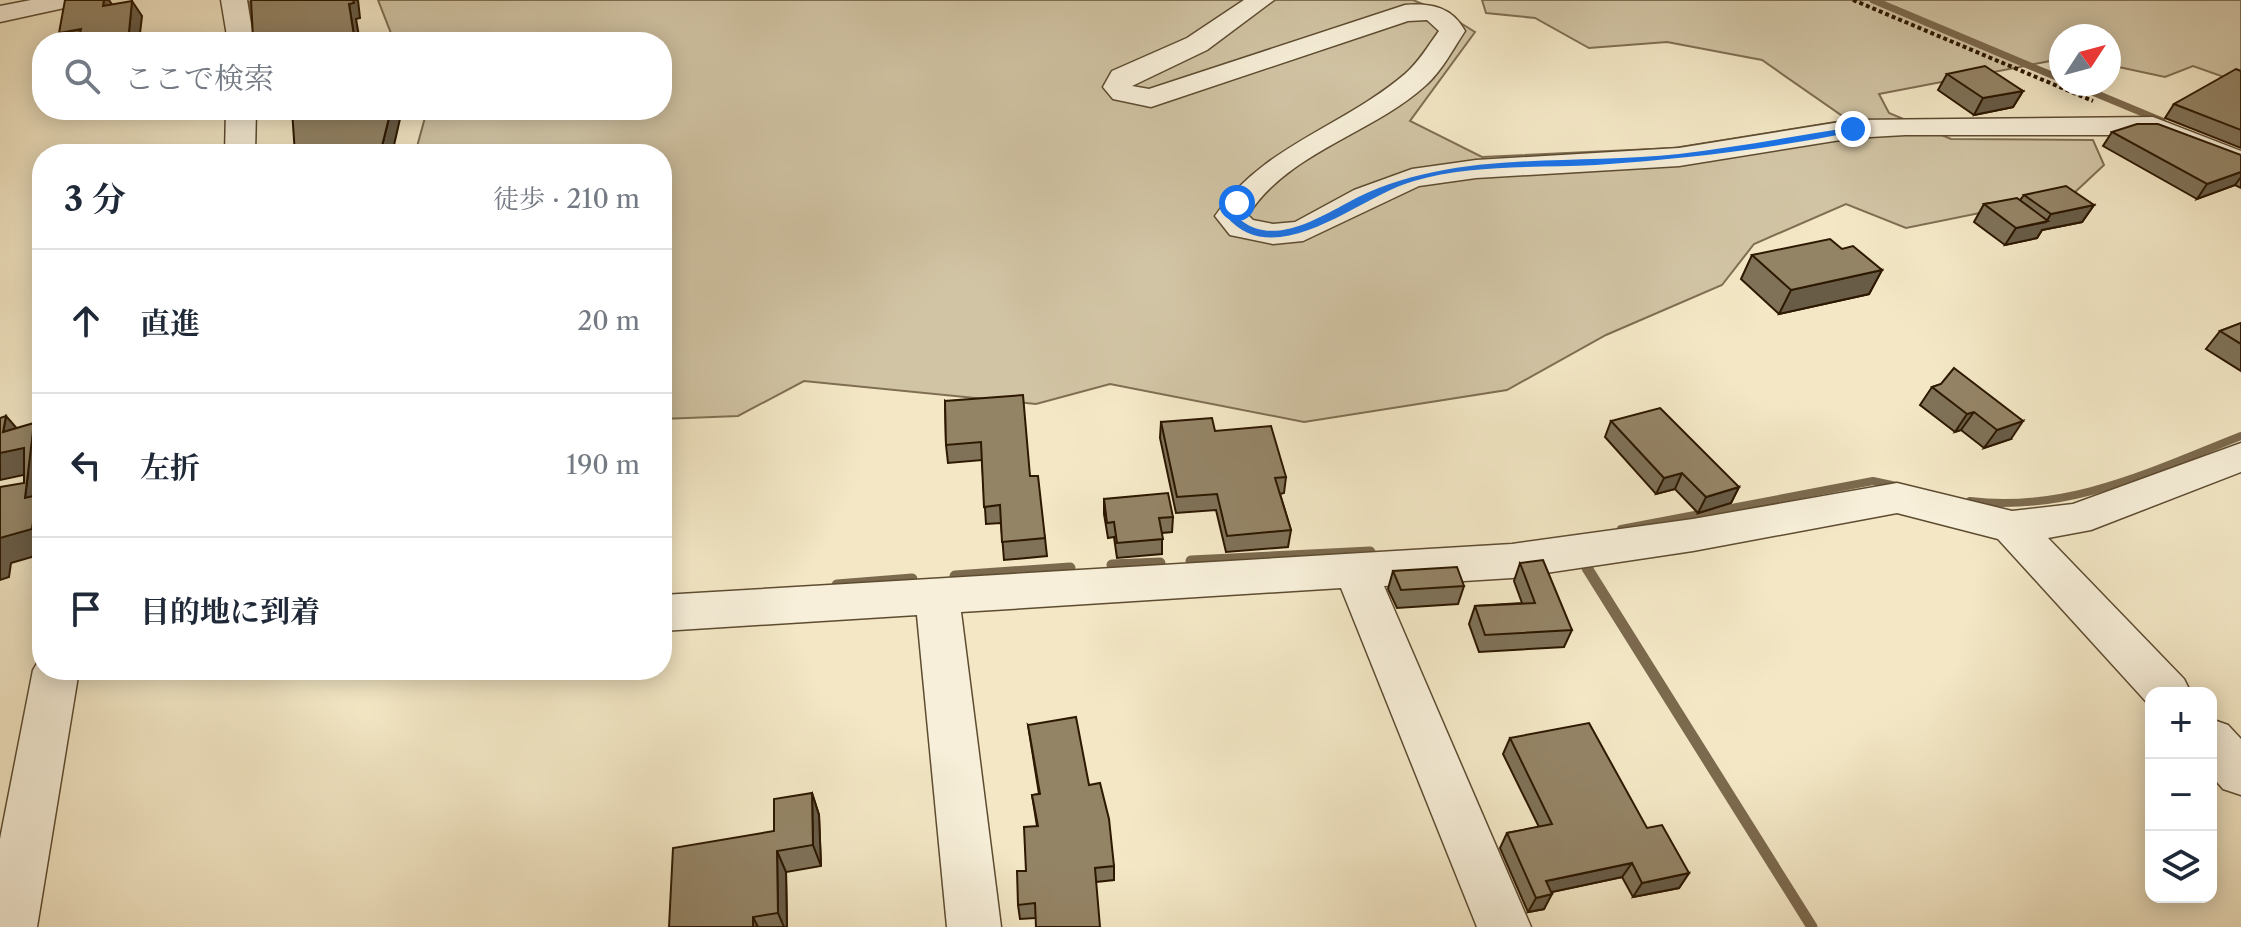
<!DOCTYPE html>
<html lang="ja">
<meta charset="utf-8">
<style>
:root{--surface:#fff;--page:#f2f2f3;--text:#1f2937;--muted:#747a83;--line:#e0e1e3}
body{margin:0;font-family:"Libre Caslon Text","Noto Serif JP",serif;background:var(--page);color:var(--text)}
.controls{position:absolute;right:24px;bottom:24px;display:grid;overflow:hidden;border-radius:16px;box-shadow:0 4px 20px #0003}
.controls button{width:72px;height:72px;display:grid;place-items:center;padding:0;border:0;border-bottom:2px solid var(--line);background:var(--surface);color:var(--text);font:40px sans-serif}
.compass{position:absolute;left:2049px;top:24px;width:72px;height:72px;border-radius:50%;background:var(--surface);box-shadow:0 4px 20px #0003;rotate:54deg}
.stop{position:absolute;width:24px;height:24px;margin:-18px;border:6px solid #1a73e8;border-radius:50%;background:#fff}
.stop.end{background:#1a73e8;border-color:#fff;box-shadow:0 2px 8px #0008}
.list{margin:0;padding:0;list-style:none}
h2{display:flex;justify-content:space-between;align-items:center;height:104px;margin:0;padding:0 32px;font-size:34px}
h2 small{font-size:26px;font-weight:400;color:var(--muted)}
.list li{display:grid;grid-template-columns:52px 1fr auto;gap:24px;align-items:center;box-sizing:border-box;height:144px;padding:0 32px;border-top:2px solid var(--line)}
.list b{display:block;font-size:30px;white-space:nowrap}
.list em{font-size:26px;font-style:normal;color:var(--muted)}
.icon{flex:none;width:44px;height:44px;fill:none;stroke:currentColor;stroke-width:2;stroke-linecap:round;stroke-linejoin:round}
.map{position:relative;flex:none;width:2241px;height:927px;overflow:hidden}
.search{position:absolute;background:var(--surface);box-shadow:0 4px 20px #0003;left:32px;top:32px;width:640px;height:88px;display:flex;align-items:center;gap:20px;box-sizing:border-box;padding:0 28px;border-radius:32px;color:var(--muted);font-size:30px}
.panel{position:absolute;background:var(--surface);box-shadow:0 4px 20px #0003;left:32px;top:144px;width:640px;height:536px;border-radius:32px}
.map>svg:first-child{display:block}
.green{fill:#d1c4a4;stroke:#7f6e52;stroke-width:2}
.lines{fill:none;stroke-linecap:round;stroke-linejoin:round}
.stream-far2{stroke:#7c6a4e;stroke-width:7}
.stream-far1{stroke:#7c6a4e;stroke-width:8}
.stream{stroke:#7c6a4e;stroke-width:11}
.minor-casing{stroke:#5e4c31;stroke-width:3}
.path{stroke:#2d1800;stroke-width:4;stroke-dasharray:4 3;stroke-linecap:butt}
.minor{fill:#f7efd9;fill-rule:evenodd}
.wall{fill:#7f7258;stroke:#2d1800;stroke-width:2}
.shaded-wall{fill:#685c47;stroke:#2d1800;stroke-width:2}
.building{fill:#948466;stroke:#2d1800;stroke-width:2}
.route{fill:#1a73e8}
</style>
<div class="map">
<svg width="2241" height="927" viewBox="0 0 2241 927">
<rect width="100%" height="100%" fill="#f3e7c5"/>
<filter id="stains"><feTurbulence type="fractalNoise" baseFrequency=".0025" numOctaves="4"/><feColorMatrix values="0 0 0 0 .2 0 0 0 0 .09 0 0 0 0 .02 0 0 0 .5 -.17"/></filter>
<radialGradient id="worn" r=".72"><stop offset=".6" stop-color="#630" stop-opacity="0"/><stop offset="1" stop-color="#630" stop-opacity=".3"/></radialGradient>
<path class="green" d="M378,0H1413L1444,13L1475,32L1410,121L1482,157L1674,148L1848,120L1762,60L1667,42L1589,48L1535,18L1486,13L1482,0H2241V83L2193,66L2165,77L2109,65V36H2061V59L1879,94L1889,113L1951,139L2093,140L2104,165L2073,194L1906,228L1846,204L1754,244L1722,285L1606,335L1507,390L1304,422L1110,384L1036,404L804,381L738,416L662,419V154H415L427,110H662V42H399L394,41Z"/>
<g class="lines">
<g class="stream-far2">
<path d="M1873,0L2061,79"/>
<path d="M249,4L250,25"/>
<path d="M2073,84L2162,121"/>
</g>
<g class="stream-far1">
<path d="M1970,501C2068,513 2152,471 2241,436"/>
<path d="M1621,529L1873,481L1901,487"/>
</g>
<g class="stream">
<path d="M1191,561L1370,552"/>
<path d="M1112,565L1160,563"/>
<path d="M1587,568L1812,927"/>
<path d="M955,576L1070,568"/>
<path d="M837,585L912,579"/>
</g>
<g class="minor-casing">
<g id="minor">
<path d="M31,0H82L78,5L0,22V6Z"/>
<path d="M221,0H247L254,42H228Z"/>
<path d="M1244,0H1274L1207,50L1132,86L1149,89L1405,5C1431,3 1452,7 1465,31C1453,49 1442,71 1425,86C1372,134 1288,152 1248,215L1253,220L1273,224L1295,222L1354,190L1412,169L1476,160L1679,148L1853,120L2153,117L2241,151V171L2149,135H1905L1853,138L1679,166L1476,178L1419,186L1303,241L1273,244L1230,235L1215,216C1262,146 1343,127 1405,74C1419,62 1428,46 1439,31L1427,20L1408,21L1151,107L1113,99L1103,87L1112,71L1187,38Z"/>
<path d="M226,110H256L255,154H225Z"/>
<path d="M2241,443V472L2091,530L2048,538L2184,679L2191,693H2151V707L1998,539L1897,513L1693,551L1512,578L1384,586L1531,927H1477L1341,588L961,612L1001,927H947L917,615L662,631V595L1512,544L1693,519L1897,483L2012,511L2073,504Z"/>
<path d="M42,655V670H79L37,927H0V839L33,670Z"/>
<path d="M2211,719L2228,725L2241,739V795L2223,789L2211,775Z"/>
</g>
</g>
<path class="path" d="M1853,0L2093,101"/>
<use href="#minor" class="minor"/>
</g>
<g class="wall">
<path d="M2241,71V148L2165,118L2174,104Z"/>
<path d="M1947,74L2023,91L2013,107L1974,115L1938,90Z"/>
<path d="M2112,132L2241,155V188L2235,185L2197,199L2103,146Z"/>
<path d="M2024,195L2094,205L2082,222L2042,230L2037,238L2005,245L1974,222L1984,204L2020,200Z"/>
<path d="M1842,249L1882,270L1869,294L1779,314L1741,279L1752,255Z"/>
<path d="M2241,323V371L2206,349L2220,331Z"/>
<path d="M1941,384L2011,439L1984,448L1961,430L1955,432L1920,405L1932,387Z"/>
<path d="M945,401L1030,476L1045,538L1047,556L1004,560L1001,523L986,524L982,460L948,463L946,445Z"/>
<path d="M1611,421L1739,487L1731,503L1698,513L1675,489L1656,494L1605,437Z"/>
<path d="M1161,422L1215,431L1286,477L1284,493L1280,494L1291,530L1288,547L1226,552L1216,510L1176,513L1160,438Z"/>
<path d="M1104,499L1173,517L1172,532L1162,533V554L1117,558L1114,537L1108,538L1104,514Z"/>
<path d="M1520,563L1572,630L1564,647L1479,652L1469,624L1475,606L1522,603L1514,581Z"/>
<path d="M1393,571L1464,586L1458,604L1397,608L1388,589Z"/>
<path d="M1028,725L1089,785L1114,866V880L1096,882L1036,918L1020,919L1018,905L1037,826L1032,795L1039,794Z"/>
<path d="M1510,738L1647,828L1689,873L1679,888L1633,897L1622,877L1551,892L1544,909L1528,912L1500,848L1507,833L1539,827L1503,754Z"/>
<path d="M812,793L819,815L821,866L786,872L787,927H669L774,831Z"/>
</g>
<g class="shaded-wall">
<path d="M104,0H109L115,9L103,6Z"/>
<path d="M353,0H358L360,18L356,19L360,42H355L349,4Z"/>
<path d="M132,1L142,16L139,42H128Z"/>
<path d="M81,29L89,42H65L59,33Z"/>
<path d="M277,34L281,42H255L253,38Z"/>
<path d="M2023,91L2013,107L1974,115L1983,98Z"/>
<path d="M391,110H402L392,154H380Z"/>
<path d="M2241,172V177L2235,185L2197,199L2207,184Z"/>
<path d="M2094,205L2082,222L2042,230L2037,238L2005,245L2016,228L2046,222L2051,214Z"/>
<path d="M1882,270L1869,294L1779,314L1791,290Z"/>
<path d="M1974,412L1961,430L1955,432L1967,414Z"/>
<path d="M6,416L26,439L34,423L42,432V554L11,563L9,577L0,580V538L25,498L28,474L0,480V453Z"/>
<path d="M2023,421L2011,439L1984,448L1997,430Z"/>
<path d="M1682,473L1675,489L1656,494L1664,478Z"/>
<path d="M1739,487L1731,503L1698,513L1706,497Z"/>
<path d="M812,793L819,815L821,866L813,845Z"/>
<path d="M777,851L786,872L787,927H784L778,913Z"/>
<path d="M1632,863L1622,877L1538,895L1546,881Z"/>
<path d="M1689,873L1679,888L1633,897L1642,883Z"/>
<path d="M1552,894L1544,909L1528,912L1536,898Z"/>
<path d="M753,917L758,927H753Z"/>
</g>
<g class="building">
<path d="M65,0H104L103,6L132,1L128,42H78L81,29L59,33Z"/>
<path d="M251,0H353L354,3L349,4L355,42H277V34L253,38Z"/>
<path d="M1985,66L2023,91L1983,98L1947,74Z"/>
<path d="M2236,69L2241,71V130L2174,104Z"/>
<path d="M292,110H391L380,154H295Z"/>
<path d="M2137,124H2158L2241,155V172L2207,184L2112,132Z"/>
<path d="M2066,186L2094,205L2051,214L2024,195Z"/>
<path d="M2017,198L2048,221L2016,228L1984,204Z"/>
<path d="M1830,239L1842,249L1853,246L1882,270L1791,290L1752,255Z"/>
<path d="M2241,323V344L2220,331Z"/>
<path d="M1954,368L2023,421L1997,430L1974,412L1967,414L1932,387L1941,384Z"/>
<path d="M1023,395L1030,476H1038L1045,538L1002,542L1000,505L984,507L981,442L946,445L945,401Z"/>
<path d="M1660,408L1739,487L1706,497L1682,473L1664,478L1611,421Z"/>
<path d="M6,416L3,432L34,423L25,498L37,495L32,529L0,538V487L24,483V448L0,453V418Z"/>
<path d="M1212,418L1215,431L1271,426L1286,477L1275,478L1291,530L1227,536L1217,494L1177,497L1161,422Z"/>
<path d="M1168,493L1173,517L1159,518L1163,539L1117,543L1114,522L1107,523L1104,499Z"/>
<path d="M1543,560L1572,630L1485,635L1475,606L1535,603L1520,563Z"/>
<path d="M1457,567L1464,586L1401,590L1393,571Z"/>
<path d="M1076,717L1089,785L1100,783L1109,819L1114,866L1095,868L1100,927H1036L1035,903L1018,905L1017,871H1026L1024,827L1038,826L1032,795L1040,794L1028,725Z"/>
<path d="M1589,723L1647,828L1662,825L1689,873L1642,883L1632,863L1546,881L1552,894L1536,898L1507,833L1552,824L1510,738Z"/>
<path d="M812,793L813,845L777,851L778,913L753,917V927H669L673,848L774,831V799Z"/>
</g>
<path class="route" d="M1853,127L1857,131C1771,149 1683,159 1596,165C1538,168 1471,164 1414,181C1359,196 1276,275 1226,216L1237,199L1242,203L1236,216C1269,248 1313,221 1347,203C1448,148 1568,166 1679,154C1737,147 1795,136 1853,127Z"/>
<rect width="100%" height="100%" filter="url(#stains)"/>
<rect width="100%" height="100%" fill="url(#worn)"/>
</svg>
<div class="controls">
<button>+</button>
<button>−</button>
<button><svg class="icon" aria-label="layers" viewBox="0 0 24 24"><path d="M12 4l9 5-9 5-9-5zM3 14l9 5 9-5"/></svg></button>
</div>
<svg class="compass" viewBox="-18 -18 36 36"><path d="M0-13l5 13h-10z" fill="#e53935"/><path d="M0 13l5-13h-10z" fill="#747a83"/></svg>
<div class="stop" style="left:1237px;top:203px"></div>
<div class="stop end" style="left:1853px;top:129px"></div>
<div class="search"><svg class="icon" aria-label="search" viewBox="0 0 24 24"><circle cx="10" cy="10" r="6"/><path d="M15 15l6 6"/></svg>ここで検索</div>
<section class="panel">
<h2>3 分<small>徒歩 · 210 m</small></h2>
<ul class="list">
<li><svg class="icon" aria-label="ahead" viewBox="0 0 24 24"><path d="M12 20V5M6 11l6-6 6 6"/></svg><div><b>直進</b></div><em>20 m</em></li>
<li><svg class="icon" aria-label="left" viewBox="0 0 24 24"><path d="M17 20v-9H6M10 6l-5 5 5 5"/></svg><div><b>左折</b></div><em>190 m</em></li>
<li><svg class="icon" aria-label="arrive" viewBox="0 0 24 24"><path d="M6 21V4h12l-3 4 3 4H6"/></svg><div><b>目的地に到着</b></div></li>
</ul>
</section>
</div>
